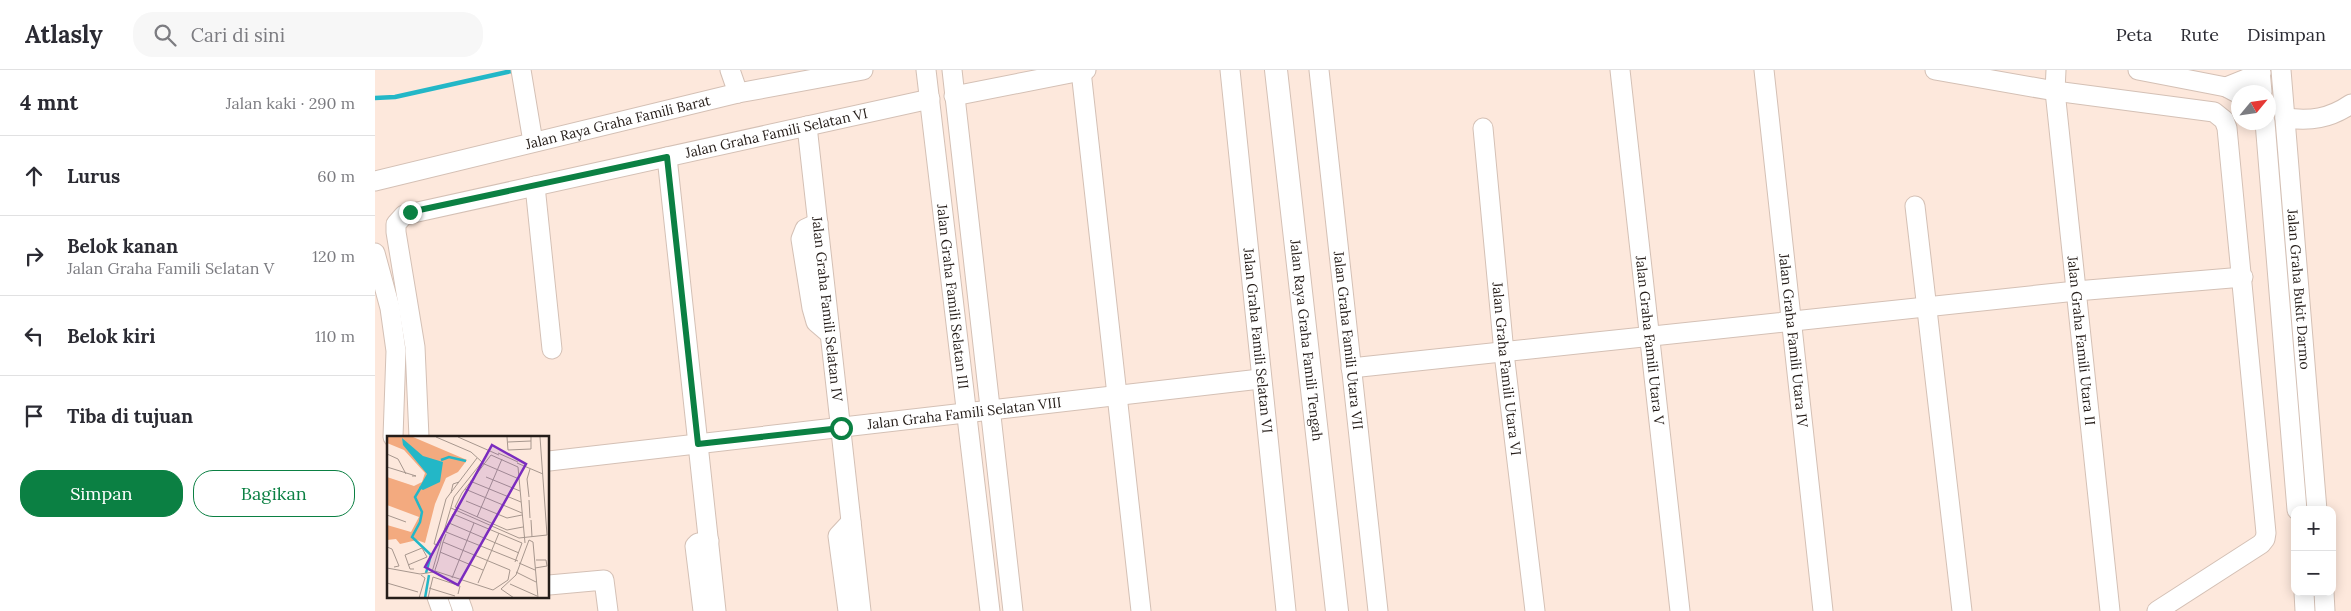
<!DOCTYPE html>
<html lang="id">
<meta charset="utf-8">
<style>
body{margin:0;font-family:Lora,serif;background:#f7f7f7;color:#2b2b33}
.controls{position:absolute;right:15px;bottom:15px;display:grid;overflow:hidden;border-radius:10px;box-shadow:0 2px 12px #0003}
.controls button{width:45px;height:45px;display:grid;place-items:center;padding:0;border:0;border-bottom:1px solid #e1e1e2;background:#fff;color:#2b2b33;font:25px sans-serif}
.compass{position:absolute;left:1856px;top:15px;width:45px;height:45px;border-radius:50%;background:#fff;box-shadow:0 2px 12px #0003;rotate:61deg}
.stop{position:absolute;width:15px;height:15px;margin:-11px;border:4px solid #0b8043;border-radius:50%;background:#fff}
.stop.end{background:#0b8043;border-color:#fff;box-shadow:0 1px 5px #0008}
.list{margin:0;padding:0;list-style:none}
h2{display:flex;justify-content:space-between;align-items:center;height:65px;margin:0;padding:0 20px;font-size:21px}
h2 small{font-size:16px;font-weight:400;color:#7c7c81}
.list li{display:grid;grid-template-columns:32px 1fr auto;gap:15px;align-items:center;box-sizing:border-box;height:80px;padding:0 20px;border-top:1px solid #e1e1e2}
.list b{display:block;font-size:19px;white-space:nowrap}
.list p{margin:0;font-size:16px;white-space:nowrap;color:#7c7c81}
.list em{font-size:16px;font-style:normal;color:#7c7c81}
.actions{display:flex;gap:10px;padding:15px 20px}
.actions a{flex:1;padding:11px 0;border:1px solid #0b8043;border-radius:20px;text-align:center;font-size:18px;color:#0b8043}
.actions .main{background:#0b8043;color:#fff}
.icon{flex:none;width:28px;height:28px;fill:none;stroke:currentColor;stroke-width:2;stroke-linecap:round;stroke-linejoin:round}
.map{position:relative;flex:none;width:1976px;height:541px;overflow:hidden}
header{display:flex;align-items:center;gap:30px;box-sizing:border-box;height:70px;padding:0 25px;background:#fff;border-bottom:1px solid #e1e1e2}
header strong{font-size:24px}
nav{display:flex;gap:28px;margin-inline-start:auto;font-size:18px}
.search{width:350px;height:45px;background:#f7f7f7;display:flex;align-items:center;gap:12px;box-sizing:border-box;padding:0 18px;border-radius:20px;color:#7c7c81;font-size:19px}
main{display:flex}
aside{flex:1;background:#fff}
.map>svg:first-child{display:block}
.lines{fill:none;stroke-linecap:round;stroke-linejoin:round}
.stream{stroke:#23b7c7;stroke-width:4.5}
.minor-casing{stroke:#d4c0b5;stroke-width:21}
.tertiary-casing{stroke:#d4c0b5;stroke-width:24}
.minor{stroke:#fff;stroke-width:19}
.tertiary{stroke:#fff;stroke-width:22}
.route{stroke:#0b8043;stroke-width:6}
.labels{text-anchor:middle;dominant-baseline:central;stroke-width:5;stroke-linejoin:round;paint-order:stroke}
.street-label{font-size:14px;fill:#251d19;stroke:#fdf9f7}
.inset-river{fill:none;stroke:#23b7c7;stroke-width:2.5}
.inset-road{fill:none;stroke:#a7978e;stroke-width:1}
.view{fill:#7b2cbf;fill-opacity:0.15;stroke:#7b2cbf;stroke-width:2.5}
.inset-edge{fill:none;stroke:#251d19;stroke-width:2.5}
</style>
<header>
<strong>Atlasly</strong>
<div class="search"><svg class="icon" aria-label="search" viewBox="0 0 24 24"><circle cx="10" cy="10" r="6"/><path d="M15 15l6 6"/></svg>Cari di sini</div>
<nav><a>Peta</a><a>Rute</a><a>Disimpan</a></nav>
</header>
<main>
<aside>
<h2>4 mnt<small>Jalan kaki · 290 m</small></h2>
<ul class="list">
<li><svg class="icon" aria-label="ahead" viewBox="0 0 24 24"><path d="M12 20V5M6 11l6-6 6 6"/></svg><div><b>Lurus</b></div><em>60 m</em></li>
<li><svg class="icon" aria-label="right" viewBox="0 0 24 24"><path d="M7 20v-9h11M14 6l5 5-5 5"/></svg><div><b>Belok kanan</b><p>Jalan Graha Famili Selatan V</p></div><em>120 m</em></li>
<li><svg class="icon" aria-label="left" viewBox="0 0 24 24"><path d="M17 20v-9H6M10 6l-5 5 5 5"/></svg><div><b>Belok kiri</b></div><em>110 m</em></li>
<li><svg class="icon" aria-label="arrive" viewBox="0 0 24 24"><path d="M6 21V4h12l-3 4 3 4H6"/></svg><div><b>Tiba di tujuan</b></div></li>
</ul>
<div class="actions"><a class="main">Simpan</a><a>Bagikan</a></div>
</aside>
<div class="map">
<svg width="1976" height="541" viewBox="0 0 1976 541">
<rect width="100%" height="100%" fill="#fde8dc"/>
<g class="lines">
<polyline class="stream" points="0,28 20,27 141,0"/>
<g class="minor-casing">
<g id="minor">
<polyline points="146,0 158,72"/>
<polyline points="355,0 363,23"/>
<path id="s1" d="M551,0l64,541"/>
<polyline points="577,0 638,541"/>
<path id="s2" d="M855,0l56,541"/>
<path id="s3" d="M944,0l59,541"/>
<path id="s4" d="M1245,0l60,541"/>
<path id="s5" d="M1389,0l59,541"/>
<polyline points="1560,0 1680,21 1839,42 1849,50 1852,58 1891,463 1890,469 1886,474 1782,541"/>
<path id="s6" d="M1681,0l-1,21 55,520"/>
<polyline points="1763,0 1851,17 1864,24"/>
<polyline points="1885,0 1887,22"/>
<path id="s7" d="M1906,0l36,440"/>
<polyline points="706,1 766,541"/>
<polyline points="1851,17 1886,3"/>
<polyline points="579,26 711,0"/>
<path d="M1910,48c26,3 44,1 66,-14"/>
<polyline points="1890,52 1922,440"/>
<path id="s8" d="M432,56l54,485"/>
<path id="s9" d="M1108,58l21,225 31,258"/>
<polyline points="292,87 341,541"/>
<path id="s10" d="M0,111l363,-88 125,-23"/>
<polyline points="160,116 177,279"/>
<polyline points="1540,136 1587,541"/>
<polyline points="443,153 430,159 426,169 437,238 441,252 455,264"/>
<polyline points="0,183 15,238 21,281 18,367"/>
<polyline points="976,298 1701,221 1868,207"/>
<path id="s11" d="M44,367l-4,-90 -19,-115v-8l8,-9 526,-116"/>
<path id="s12" d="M174,391l711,-82"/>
<polyline points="174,515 229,510 233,541"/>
<polyline points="1929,522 1930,541"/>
<polyline points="1949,522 1950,541"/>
<polyline points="62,527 67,541"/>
<polyline points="83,527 88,541"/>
<polyline points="328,541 320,476 323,473 334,471"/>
<polyline points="473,541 463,466 476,452"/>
</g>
</g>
<g class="tertiary-casing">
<g id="tertiary">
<path id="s13" d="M901,0l61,541"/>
</g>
</g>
<use href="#minor" class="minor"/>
<use href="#tertiary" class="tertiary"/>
</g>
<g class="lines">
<polyline class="route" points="35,142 292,87 323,374 466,358"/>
</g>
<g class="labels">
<g class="street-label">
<text stroke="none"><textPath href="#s10" startOffset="250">Jalan Raya Graha Famili Barat</textPath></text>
<text stroke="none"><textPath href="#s11" startOffset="608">Jalan Graha Famili Selatan VI</textPath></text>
<text stroke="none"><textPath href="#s7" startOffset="220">Jalan Graha Bukit Darmo</textPath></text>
<text stroke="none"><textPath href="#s1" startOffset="228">Jalan Graha Famili Selatan III</textPath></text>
<text stroke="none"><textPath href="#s8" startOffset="184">Jalan Graha Famili Selatan IV</textPath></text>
<text stroke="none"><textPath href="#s2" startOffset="272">Jalan Graha Famili Selatan VI</textPath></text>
<text stroke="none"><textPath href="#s13" startOffset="272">Jalan Raya Graha Famili Tengah</textPath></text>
<text stroke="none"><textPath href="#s3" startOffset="272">Jalan Graha Famili Utara VII</textPath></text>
<text stroke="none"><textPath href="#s4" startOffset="272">Jalan Graha Famili Utara V</textPath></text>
<text stroke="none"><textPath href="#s5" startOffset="272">Jalan Graha Famili Utara IV</textPath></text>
<text stroke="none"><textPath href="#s6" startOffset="272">Jalan Graha Famili Utara II</textPath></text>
<text stroke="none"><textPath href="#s9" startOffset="242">Jalan Graha Famili Utara VI</textPath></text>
<text stroke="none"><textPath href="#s12" startOffset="418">Jalan Graha Famili Selatan VIII</textPath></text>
</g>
</g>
<g transform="translate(12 366)">
<rect width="162" height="162" fill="#fde8dc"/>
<path d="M0,1h26l54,23 -9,12 -12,6 -11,26 -10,39 -8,-3 -17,4 -4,-5 -9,1v-15l24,7 8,-15 -32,-12v-28l27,9 8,-4 3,-9 -21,-23 -17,-7z" fill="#f3aa7f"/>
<path d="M15,2l21,18 20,6 -3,20 -17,8 -4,-2 8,-14 -24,-29z" fill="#23b7c7"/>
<path class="inset-river" d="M54,24l8,-3 17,4M34,51l-6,10 7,15 -2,10 -8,15 19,18 -5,18M38,162l4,-23"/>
<path class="inset-road" d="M49,1l35,15 11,10M71,1l41,18M120,1l1,13 23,-1v-12M153,1l7,98M121,6l23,-1M111,17l20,9M0,18l11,5 8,15M95,27l37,16M130,27l26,11M0,31l29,9h-4M99,41l34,14M83,45l51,21M78,53l57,24M64,57l2,-9 6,-2M142,61l-2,-18 3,-10M142,64l1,18M79,65l41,17 15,-3M64,72l68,30 28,-3M0,79l19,7M90,81l25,-58M144,84l1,17M62,87l70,30M136,91l-16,3 -52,-23 7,-14 29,-38 27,12 7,76M59,96l7,-18 69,29 -7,19M59,96l72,29M56,106l67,28 -2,10 -15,10 -58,-19v-1l3,-9 5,-19 3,-8M52,109l-5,-1 12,-45 31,-41M0,111l5,2 7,17 -5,1M53,116l43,18M132,127l16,7M21,129l19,-8M0,132l33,6 14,-2M148,132l12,-2 -1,-6h-10M27,133h-4l-5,-14 17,-7 5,9M45,136l22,-75 28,-35M129,136l20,10M65,142l22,-55M0,147l31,9M91,147l21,-50M123,148l27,12M42,152l26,8M32,162l6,-20 -4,-3M41,162l5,-21 27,9 -2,8M127,162l-13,-9 15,-14 13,-35 4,2 5,56"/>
<path class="view" d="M105,9l34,19 -68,121 -33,-18z"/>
<rect width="162" height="162" class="inset-edge"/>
</g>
</svg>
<div class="controls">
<button>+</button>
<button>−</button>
</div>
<svg class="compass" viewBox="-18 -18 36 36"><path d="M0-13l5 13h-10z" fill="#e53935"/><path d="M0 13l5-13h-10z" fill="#7c7c81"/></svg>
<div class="stop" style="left:466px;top:358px"></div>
<div class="stop end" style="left:35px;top:142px"></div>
</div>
</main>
